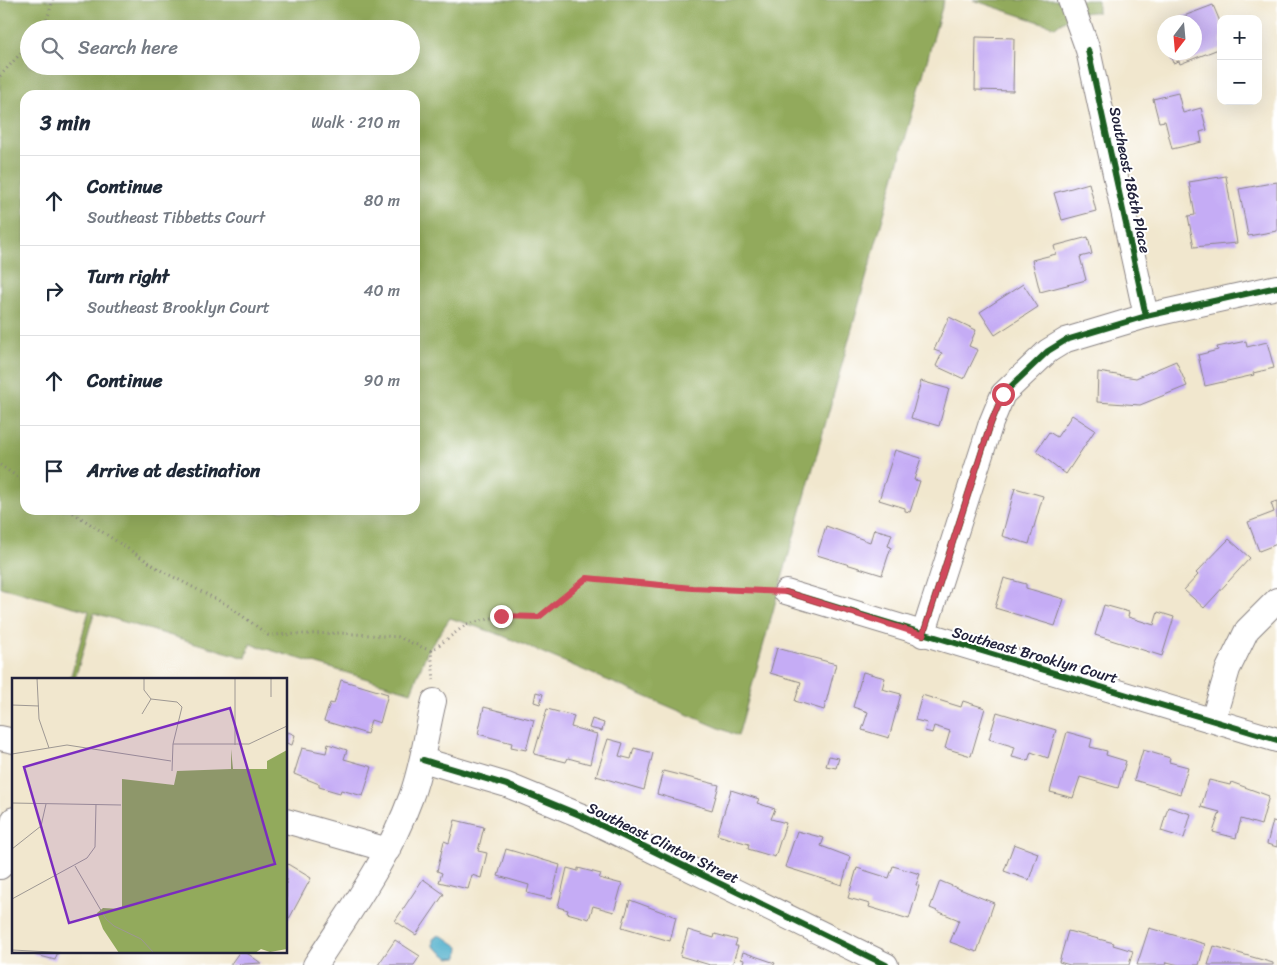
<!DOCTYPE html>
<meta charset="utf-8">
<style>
body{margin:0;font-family:Sriracha,sans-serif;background:#f6f6f7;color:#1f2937}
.controls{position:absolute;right:15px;top:15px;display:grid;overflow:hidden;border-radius:10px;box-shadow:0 5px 20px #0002}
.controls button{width:45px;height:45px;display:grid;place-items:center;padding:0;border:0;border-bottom:1px solid #e0e1e3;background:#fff;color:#1f2937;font:25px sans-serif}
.compass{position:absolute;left:1157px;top:15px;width:45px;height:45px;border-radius:50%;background:#fff;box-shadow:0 5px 20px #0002;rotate:196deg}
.stop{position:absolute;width:15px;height:15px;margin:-11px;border:4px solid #d1495b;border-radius:50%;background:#fff}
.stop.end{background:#d1495b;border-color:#fff;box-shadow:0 1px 5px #0008}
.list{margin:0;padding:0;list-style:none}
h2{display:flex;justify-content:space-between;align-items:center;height:65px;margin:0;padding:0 20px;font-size:21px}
h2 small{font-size:16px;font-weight:400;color:#747a83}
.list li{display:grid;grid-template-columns:32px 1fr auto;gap:15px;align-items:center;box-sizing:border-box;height:90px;padding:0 20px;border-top:1px solid #e0e1e3}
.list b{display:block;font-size:19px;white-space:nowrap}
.list p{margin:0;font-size:16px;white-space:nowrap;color:#747a83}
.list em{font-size:16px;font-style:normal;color:#747a83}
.icon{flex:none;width:28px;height:28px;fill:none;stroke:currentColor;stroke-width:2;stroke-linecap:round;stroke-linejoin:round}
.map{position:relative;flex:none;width:1277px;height:965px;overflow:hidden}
.search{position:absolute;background:#fff;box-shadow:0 5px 20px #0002;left:20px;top:20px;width:400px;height:55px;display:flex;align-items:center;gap:12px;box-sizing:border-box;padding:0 18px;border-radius:28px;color:#747a83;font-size:19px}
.panel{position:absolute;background:#fff;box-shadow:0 5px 20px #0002;left:20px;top:90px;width:400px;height:425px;border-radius:15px}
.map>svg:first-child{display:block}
.forest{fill:#92aa5c;stroke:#5a664c;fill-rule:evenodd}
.water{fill:#4badca;stroke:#366882}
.building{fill:#c5acf5}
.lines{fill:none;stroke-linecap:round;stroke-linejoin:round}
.minor-casing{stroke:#8a8484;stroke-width:26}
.path{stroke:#8a8484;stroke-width:3;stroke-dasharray:1 4;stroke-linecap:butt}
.minor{stroke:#fff;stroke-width:24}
.cycleway-casing{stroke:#fff;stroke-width:9}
.cycleway{stroke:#1b5e20;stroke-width:6}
.route{stroke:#d1495b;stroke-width:6}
.labels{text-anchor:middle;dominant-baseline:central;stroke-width:4;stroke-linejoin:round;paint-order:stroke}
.street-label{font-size:15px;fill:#22223b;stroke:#fff}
.inset-road{fill:none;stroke:#9e9893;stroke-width:1}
.view{fill:#7b2cbf;fill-opacity:0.15;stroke:#7b2cbf;stroke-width:2.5}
.inset-edge{fill:none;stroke:#22223b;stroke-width:2.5}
</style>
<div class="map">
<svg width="1277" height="965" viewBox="0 0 1277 965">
<rect width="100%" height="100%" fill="#fff"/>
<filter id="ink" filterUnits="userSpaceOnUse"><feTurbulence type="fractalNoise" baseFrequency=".02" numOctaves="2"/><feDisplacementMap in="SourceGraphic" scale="10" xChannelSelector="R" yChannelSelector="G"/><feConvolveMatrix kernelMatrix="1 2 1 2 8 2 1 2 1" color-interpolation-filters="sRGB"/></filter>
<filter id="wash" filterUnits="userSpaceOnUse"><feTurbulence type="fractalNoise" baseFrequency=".0096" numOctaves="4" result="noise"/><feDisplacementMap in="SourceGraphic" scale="20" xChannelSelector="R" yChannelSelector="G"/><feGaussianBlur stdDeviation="1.12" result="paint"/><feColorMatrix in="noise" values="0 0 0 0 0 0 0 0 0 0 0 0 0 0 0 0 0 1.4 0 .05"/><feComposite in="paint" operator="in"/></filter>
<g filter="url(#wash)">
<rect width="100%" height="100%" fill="#f1e7ce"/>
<g class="forest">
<path d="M0,0h944l-206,736 -237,-101 -51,-17 -23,34 -16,40 -161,-48 -4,14 -152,-45 -19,66h-5l19,-68 -89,-24zM29,29h382v37h-382zM25,95h390v415h-390z"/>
<path d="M973,0h125v12c-16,-1 -31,5 -43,15z"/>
</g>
<polygon class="water" points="438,935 446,938 459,947 458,957 449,958 433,946 433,939"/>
<g id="blocks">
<g class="building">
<polygon points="1213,5 1221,24 1221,48 1180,64 1179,61 1173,63 1169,53 1194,52 1194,22 1168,22"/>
<polygon points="976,37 1014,38 1013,91 975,90"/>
<polygon points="1178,93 1183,113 1201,108 1207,130 1200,132 1202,142 1172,149 1165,121 1159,122 1153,99"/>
<polygon points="1226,176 1237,243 1194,247 1188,216 1195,215 1189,182"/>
<polygon points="1277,182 1277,231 1248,236 1239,189"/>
<polygon points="1089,183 1096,211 1062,220 1054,193"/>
<polygon points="1088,237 1092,254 1080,257 1086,280 1040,292 1032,260 1056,254 1054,246"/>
<polygon points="1023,284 1038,307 995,335 980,312"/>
<polygon points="949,317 976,330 969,346 978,350 964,379 936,366 942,353 934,350"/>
<polygon points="1246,341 1247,347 1267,342 1274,368 1253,373 1254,375 1205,386 1198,355 1218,350 1217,347"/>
<polygon points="1176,361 1187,386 1140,405 1097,402 1098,372 1136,378"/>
<polygon points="921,381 949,389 939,426 911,418"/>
<polygon points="1072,415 1095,430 1066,474 1036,451 1049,432 1057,437"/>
<polygon points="895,450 921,458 914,480 920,481 910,512 905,511 905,508 879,500"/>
<polygon points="1015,488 1043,496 1029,544 1002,536"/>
<polygon points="1277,501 1277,544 1259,551 1248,522 1274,512 1271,503"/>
<polygon points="826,526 870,542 874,529 892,534 888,546 891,547 882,575 817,555"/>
<polygon points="1229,539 1250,558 1204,608 1184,590 1198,575 1196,573"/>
<polygon points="1004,578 1026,584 1026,588 1064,599 1055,626 995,608"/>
<polygon points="1104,605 1129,612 1128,617 1154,625 1158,612 1174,617 1162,656 1095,635"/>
<polygon points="777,648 836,664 824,710 795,701 801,682 770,673"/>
<polygon points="863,672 885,678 882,689 901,694 889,738 862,730 868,712 853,707"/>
<polygon points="341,680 388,694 380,723 371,720 367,734 324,721 330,703 334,704"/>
<polygon points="536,692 543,694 540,704 534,702"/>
<polygon points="922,695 961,707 963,701 985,708 971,756 945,748 950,731 934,726 932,733 925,731 927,723 915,720"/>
<polygon points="484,707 534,720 526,750 511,747 512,743 478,734"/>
<polygon points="547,709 574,716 571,727 597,734 590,764 568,758 566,762 534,754"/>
<polygon points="997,712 1056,730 1048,758 1031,752 1028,761 1012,757 1015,747 989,739"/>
<polygon points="592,719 604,723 602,731 589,728"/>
<polygon points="288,732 295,735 292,745 286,743"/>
<polygon points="1067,732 1092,739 1090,747 1107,751 1106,755 1126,761 1118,788 1080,777 1073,798 1050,792"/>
<polygon points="608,739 623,743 619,756 631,759 634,748 653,753 644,790 596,776"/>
<polygon points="328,744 347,750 344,759 372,767 363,796 341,790 340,793 319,787 319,784 294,774 302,748 326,753"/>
<polygon points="1143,750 1170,758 1169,762 1188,767 1180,794 1134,780"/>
<polygon points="829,756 839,758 836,768 826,766"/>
<polygon points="663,771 719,785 712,810 657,794"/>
<polygon points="1209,780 1230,785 1231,782 1269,796 1261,825 1241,819 1236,838 1213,832 1220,812 1201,807"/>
<polygon points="731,790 759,799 757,803 775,809 771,819 786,823 775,857 748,849 749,844 717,835"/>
<polygon points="1168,807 1191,814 1184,838 1161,831"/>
<polygon points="455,820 484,827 478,851 487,853 481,878 472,875 468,889 439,882 442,873 437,871 444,841 449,843"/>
<polygon points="1273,821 1277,822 1277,847 1267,844"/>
<polygon points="797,831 824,838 821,846 850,857 842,885 785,867"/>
<polygon points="1014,844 1038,853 1029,880 1004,871"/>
<polygon points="506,849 560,865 551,899 527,893 529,885 498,876"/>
<polygon points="286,863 311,878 289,919 286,917"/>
<polygon points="893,866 920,874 916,885 919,886 909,919 869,907 870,904 848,898 857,868 889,878"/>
<polygon points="567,868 578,871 578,868 601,874 599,878 622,884 614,912 593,906 589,919 567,913 568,910 558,907"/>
<polygon points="423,879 444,894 416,935 395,921"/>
<polygon points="940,881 994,903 977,952 950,942 959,920 930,908"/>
<polygon points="630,900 676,917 670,941 622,927"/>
<polygon points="1149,928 1205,944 1199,965 1179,965 1167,962 1166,965 1137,965"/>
<polygon points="688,930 714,938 715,934 737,940 735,946 738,946 732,965 710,965 680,956"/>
<polygon points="1068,931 1114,943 1113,945 1133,951 1129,965 1070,965 1059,962"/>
<polygon points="395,940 420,956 414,965 378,965"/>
<polygon points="1214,946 1273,963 1273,965 1208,965"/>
<polygon points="34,951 58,951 55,960 33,954"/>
<polygon points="240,951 244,951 261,963 230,965"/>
<polygon points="743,952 775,963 774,965 742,965 744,960 741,959"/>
</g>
</g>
</g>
<g filter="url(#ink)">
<use href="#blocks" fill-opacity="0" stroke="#8a8484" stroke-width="1"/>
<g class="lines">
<g class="minor-casing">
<g id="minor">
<polyline points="1070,0 1088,50 1146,316"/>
<polyline points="786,592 1277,740"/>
<polyline points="923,635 991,423 1003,394 1048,351 1066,340 1146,316 1277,287"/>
<polyline points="1213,720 1228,669 1247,630 1277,600"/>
<polyline points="0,738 14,741"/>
<polyline points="423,760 507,785 582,816 886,965"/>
<polyline points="286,821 388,850"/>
<polyline points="0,867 14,819"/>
<path d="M315,965c35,-54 74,-107 96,-168 12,-32 15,-64 23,-96"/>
</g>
</g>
<g class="path">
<polyline points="44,29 53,0"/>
<polyline points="0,76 29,44"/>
<polyline points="0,465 25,482"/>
<polyline points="69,510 162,571 229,606 268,635 341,633 398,637 431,651 434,680"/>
<polyline points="431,651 467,624 501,616 539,617 587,578 693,588 764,591"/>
</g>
<use href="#minor" class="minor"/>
<g class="cycleway-casing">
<g id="cycleway">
<polyline points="1088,50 1146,316"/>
<polyline points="786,592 1277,740"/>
<polyline points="923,635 991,423 1003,394 1048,351 1066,340 1146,316 1277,287"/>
<polyline points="423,760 507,785 582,816 886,965"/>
</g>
</g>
<use href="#cycleway" class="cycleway"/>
</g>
</g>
<g class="lines" filter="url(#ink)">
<polyline class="route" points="501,616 539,617 587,578 692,588 786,592 923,635 991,423 1003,394"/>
</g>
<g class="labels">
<g class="street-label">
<text transform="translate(1130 180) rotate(78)">Southeast 186th Place</text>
<text transform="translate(1035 655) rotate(16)">Southeast Brooklyn Court</text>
<text transform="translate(663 843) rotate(26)">Southeast Clinton Street</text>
</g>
</g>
<g transform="translate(12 678)">
<rect width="275" height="275" fill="#f1e7ce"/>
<path d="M219,71l2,20h34v-8l20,-11v199l-17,3 -9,-3 -6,4h-136l-16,-24 -6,-16 6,-5 19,1v-130l52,6 3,-14 54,-2z" fill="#92aa5c"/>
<path class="inset-road" d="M25,0l2,41 10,29M132,0v12l7,9 26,3 5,5 -9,37 -1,27M223,0v67M259,0v19M0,27l27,1M130,36l9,-15M161,66h76l38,-18M0,76l55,-9 104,16M0,125l109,2M0,171l29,-23 5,-22M63,188l31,53 8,7 27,13 13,14M0,221l75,-41 8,-11 1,-43M0,272l60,3"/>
<path class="view" d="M218,30l45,156 -206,59 -45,-156z"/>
<rect width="275" height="275" class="inset-edge"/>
</g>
</svg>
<div class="controls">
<button>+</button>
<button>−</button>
</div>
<svg class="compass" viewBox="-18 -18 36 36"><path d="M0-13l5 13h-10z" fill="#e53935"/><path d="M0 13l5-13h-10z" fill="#747a83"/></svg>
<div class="stop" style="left:1003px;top:394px"></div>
<div class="stop end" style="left:501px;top:616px"></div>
<div class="search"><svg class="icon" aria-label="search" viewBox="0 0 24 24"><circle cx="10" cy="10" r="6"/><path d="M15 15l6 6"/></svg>Search here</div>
<section class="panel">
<h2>3 min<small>Walk · 210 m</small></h2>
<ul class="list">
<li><svg class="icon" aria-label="ahead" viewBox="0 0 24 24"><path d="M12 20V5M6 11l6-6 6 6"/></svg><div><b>Continue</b><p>Southeast Tibbetts Court</p></div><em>80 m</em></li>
<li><svg class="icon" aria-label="right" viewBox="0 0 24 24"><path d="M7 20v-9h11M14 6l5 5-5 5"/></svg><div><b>Turn right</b><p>Southeast Brooklyn Court</p></div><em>40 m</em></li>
<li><svg class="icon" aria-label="ahead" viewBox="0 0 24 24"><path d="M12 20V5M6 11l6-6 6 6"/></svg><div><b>Continue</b></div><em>90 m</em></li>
<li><svg class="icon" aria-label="arrive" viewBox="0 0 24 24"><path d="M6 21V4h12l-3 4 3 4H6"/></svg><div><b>Arrive at destination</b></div></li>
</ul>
</section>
</div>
